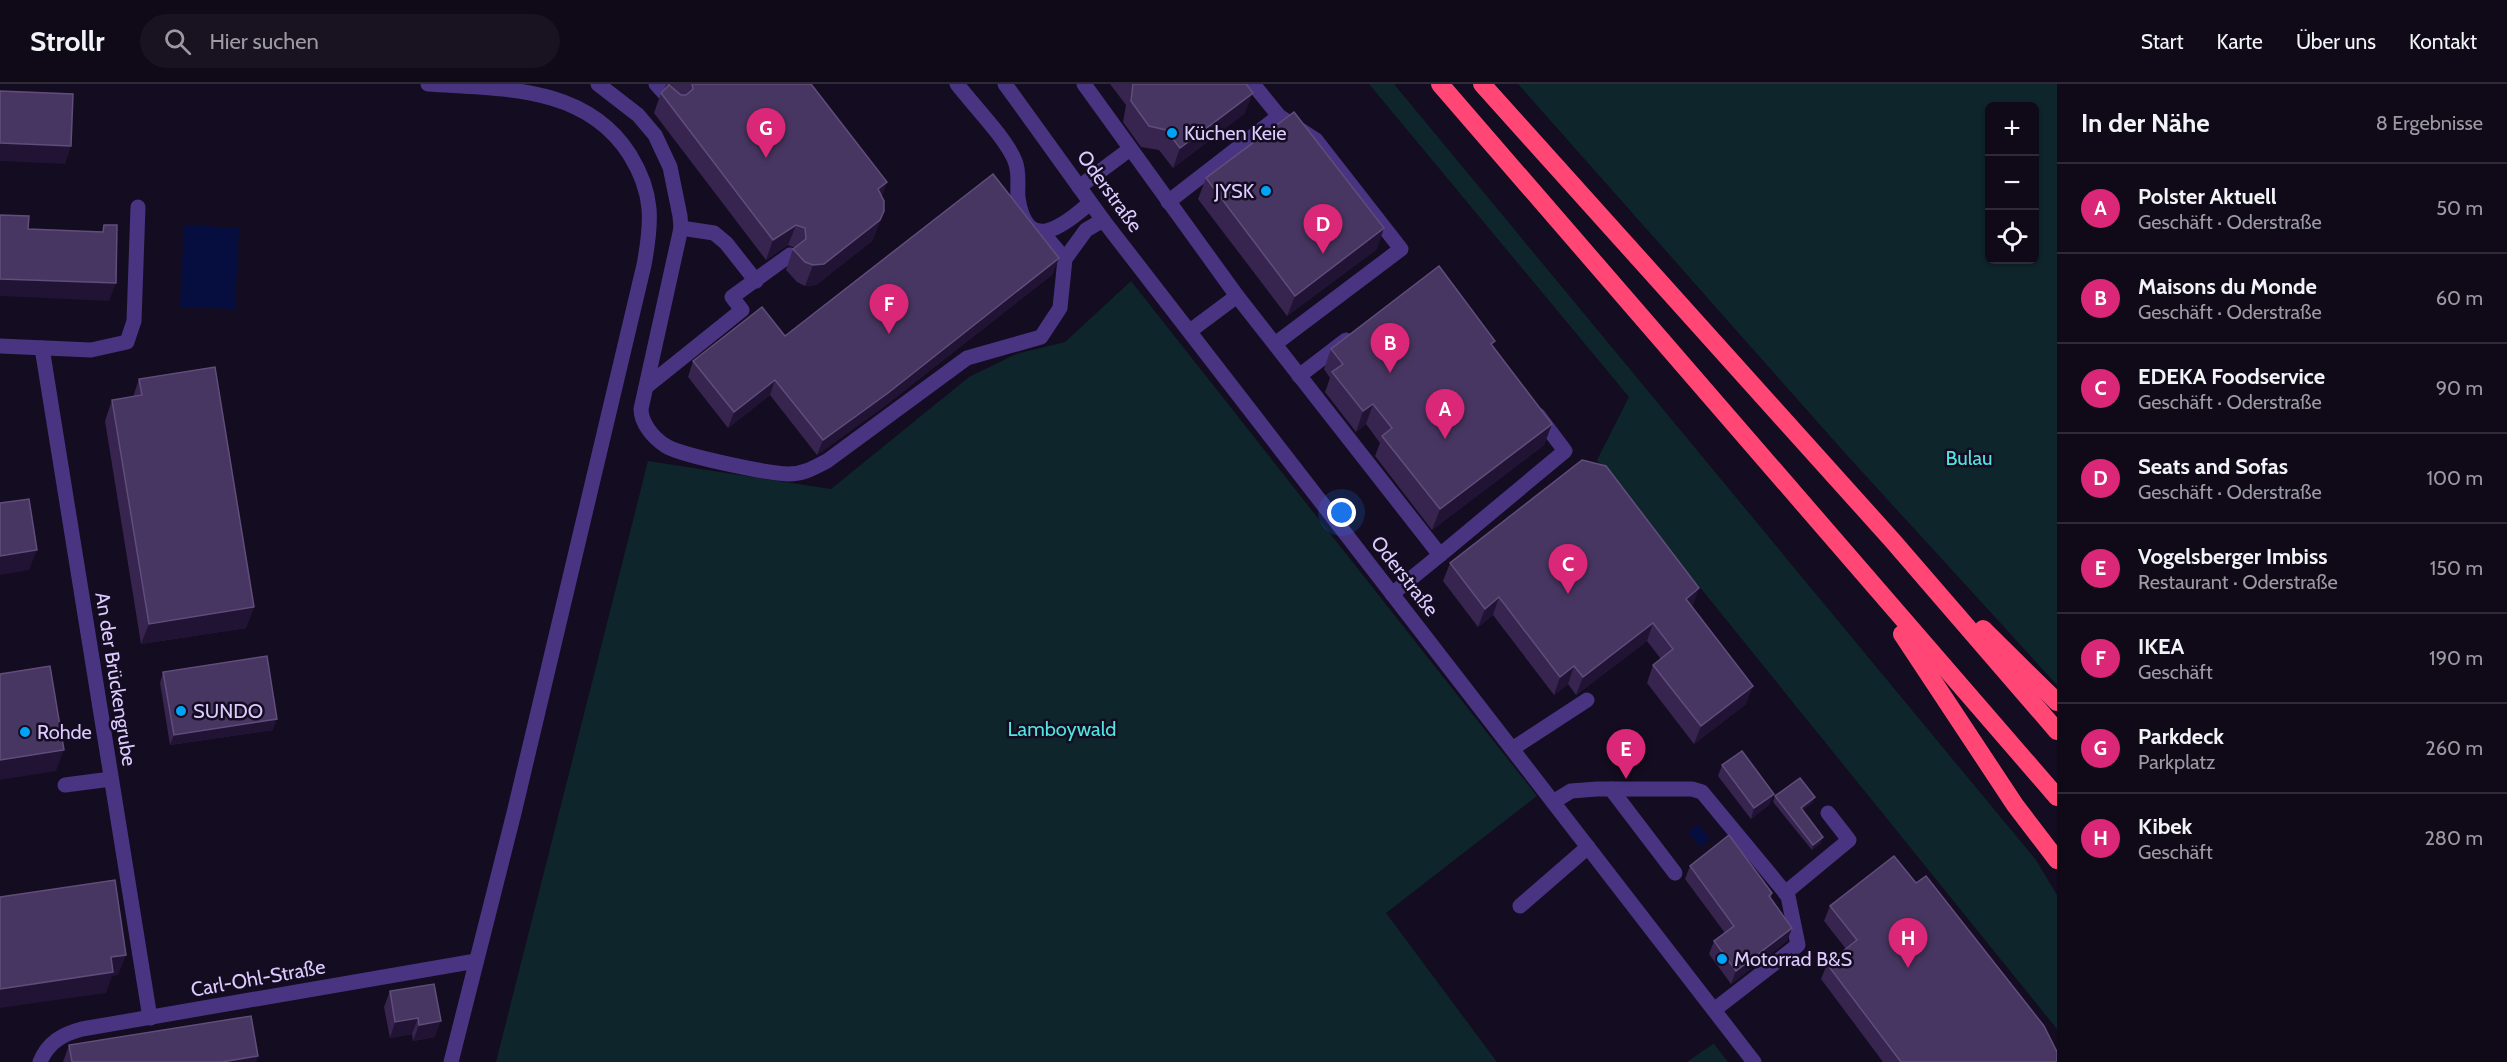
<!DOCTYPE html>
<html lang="de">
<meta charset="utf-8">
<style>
body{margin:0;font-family:Cabin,sans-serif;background:#181221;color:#f1f3f6}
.controls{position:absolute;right:18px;top:18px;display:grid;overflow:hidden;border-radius:9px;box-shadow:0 2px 4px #0004}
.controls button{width:54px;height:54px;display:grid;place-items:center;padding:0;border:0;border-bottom:2px solid #2f2a37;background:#0f0918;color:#f1f3f6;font:30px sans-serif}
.you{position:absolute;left:1342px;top:429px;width:21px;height:21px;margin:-15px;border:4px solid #fff;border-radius:50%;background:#1a73e8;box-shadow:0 0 0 9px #1a73e833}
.badge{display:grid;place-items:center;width:39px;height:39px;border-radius:50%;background:#db2777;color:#fff;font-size:20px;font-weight:700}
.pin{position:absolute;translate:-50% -50px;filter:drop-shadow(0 2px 3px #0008)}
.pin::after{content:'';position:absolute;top:32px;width:21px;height:18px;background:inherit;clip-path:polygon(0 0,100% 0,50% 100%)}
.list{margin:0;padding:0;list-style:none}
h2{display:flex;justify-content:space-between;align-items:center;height:78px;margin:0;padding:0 24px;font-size:26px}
h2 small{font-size:20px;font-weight:400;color:#9b9aa2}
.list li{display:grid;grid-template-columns:39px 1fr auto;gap:18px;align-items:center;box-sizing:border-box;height:90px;padding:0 24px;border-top:2px solid #2f2a37}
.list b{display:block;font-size:22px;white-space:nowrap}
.list p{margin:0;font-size:20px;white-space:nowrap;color:#9b9aa2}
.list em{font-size:20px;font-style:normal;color:#9b9aa2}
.icon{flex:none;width:33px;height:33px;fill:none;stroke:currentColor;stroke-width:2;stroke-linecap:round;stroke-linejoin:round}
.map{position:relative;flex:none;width:2057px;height:978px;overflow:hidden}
header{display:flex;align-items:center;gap:36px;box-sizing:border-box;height:84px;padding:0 30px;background:#0f0918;border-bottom:2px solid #2f2a37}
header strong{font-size:28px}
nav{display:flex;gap:33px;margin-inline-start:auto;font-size:21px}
.search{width:420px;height:54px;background:#181221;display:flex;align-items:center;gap:15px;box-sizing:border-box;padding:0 21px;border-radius:33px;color:#9b9aa2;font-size:22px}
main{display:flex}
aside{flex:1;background:#0f0918}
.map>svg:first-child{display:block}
.green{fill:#0e252b;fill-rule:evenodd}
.water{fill:#060e3f}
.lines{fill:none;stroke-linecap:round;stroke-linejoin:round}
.minor{stroke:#493482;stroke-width:15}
.highway{stroke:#ff4674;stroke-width:18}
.wall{fill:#37244f}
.shaded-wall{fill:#211334}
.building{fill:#483662;stroke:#604d7b;stroke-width:1.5}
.poi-dot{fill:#00a4f6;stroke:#140c20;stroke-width:2}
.labels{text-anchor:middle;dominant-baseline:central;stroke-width:5;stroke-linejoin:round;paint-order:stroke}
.poi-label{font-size:20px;fill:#ddcbff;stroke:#140c20;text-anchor:start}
.street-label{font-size:20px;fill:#ddcbff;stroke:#140c20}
.park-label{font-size:20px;fill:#51e5e2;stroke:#140c20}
</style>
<header>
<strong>Strollr</strong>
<div class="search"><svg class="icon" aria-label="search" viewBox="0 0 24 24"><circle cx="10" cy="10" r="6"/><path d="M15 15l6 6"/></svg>Hier suchen</div>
<nav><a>Start</a><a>Karte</a><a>Über uns</a><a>Kontakt</a></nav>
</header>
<main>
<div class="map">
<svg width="2057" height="978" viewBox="0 0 2057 978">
<rect width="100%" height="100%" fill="#140c20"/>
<g class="green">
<polygon points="1369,0 1394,0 2036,776 2057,811 2057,945 1597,376 1629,313"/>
<path d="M1518,0h539v601l-212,-232zM1990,22h44v154h-44z"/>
<polygon points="1131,197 1537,712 1386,829 1497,978 496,978 648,377 831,405 969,293 1016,270 1065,258"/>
<polygon points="1714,960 1728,978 1687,978 1713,960"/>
</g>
<g class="water">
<polygon points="184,141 239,144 235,225 180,223"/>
<polygon points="1698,740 1710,755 1700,763 1688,748"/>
</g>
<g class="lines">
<g class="minor">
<path d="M428,0c74,5 158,1 202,71 24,39 22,67 14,110l-130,548 -63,249"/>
<path d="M598,0l40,31 17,20 15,32 10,49 1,12 -40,181c0,14 12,29 25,37 17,10 100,27 122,28 15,0 26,-6 39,-13l140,-103 74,-21 19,-29 5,-49 21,-29 17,-10"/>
<polyline points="656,0 676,22"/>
<path d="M957,0c16,21 49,54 58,77 5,12 2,25 3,37 9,58 46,27 72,5"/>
<polyline points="1005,0 1103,136 1754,978"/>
<polyline points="1084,0 1237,212 1440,471 1392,510"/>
<polyline points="1253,0 1279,32 1316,56 1401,165 1275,260"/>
<polyline points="1079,103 1130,65"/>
<polyline points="1168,118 1279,32"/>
<polyline points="681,144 714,149 726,159 756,197"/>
<polyline points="1042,148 1065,175"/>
<polyline points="1190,247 1237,212"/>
<polyline points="0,262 91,266 127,258 134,237 138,123"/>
<polyline points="42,264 150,934"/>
<polyline points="1299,292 1346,256"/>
<polyline points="646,303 742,226 732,213 790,171"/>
<polyline points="1440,471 1565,367 1538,331"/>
<polyline points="1512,665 1587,616"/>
<polyline points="65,701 111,695"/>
<polyline points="1611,705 1675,789"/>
<polyline points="1553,718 1571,707 1597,705 1692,705 1702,708 1788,812 1798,861 1714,926"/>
<polyline points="1785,809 1849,756 1828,729"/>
<polyline points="1520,822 1588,763"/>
<path d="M40,978c8,-20 23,-28 42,-33l394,-68"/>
</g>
<g class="highway">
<polyline points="1440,0 2057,713"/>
<polyline points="1482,0 1892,456 2057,647"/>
<polyline points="1983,545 2057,618"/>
<polyline points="1902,550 2015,721 2057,776"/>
</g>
</g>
<g class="wall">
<polygon points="666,0 811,0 882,113 884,127 872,157 816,201 805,202 797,198 786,186 793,165 795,164 788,161 766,176 654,29 661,9 664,5"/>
<polygon points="1110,0 1246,0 1245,29 1173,84 1159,66 1141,63 1123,38 1126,21"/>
<polygon points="1206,94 1377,165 1287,232 1198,115"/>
<polygon points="1053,190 882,324 817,371 770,311 728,344 688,293 693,277 785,252"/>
<polygon points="1493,263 1552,340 1544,361 1432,446 1375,372 1380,359 1366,340 1356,348 1325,308 1330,294 1324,285 1331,265"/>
<polygon points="139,295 254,523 246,544 141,560 105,337 112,316 133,313"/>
<polygon points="1450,479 1693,522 1692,523 1746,620 1694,660 1647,599 1653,581 1661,575 1647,557 1576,611 1568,600 1554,611 1493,531 1478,543 1443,497"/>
<polygon points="163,588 273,646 170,661 160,599"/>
<polygon points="1722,681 1770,720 1751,735 1718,692"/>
<polygon points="1775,712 1813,718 1803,726 1821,759 1812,766 1773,718"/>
<polygon points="1690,782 1772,809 1771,814 1792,844 1787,857 1731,900 1709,870 1714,857 1725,849 1685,795"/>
<polygon points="1916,799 2057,978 1883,978 1821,895 1827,880 1846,865 1824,837 1830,822"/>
<polygon points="390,907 435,953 413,957 412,950 390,954 384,923"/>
<polygon points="69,961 72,978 63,978"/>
</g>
<g class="shaded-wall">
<polygon points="1253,9 1245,29 1173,84 1180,64"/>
<polygon points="0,59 71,62 65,80 0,77"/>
<polygon points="887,98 880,119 878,105"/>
<polygon points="884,127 872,157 816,201 805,202 813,181"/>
<polygon points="796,141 788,161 766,176 773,156"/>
<polygon points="1384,144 1377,165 1287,232 1295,212"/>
<polygon points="1059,174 1053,190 882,324 817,371 823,356"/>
<polygon points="0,195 116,199 109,217 0,212"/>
<polygon points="775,296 770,311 728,344 734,328"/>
<polygon points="1373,320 1366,340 1356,348 1363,327"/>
<polygon points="1552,340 1544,361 1432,446 1440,425"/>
<polygon points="37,466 29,486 0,491 0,472"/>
<polygon points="1699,504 1693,522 1679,533 1686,515"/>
<polygon points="1499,513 1493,531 1478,543 1485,525"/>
<polygon points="254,523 246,544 141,560 149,540"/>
<polygon points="1653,539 1647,557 1576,611 1583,593"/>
<polygon points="1574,582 1568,600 1554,611 1560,593"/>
<polygon points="1753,602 1746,620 1694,660 1701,642"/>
<polygon points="277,635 273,646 170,661 174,651"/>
<polygon points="64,666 56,687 0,696 0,676"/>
<polygon points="1774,710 1770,720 1751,735 1754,724"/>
<polygon points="1815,713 1813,718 1799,729 1801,724"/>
<polygon points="1823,753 1821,759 1812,766 1813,761"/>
<polygon points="1792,844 1787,857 1731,900 1736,887"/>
<polygon points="126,871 118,891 112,892 106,909 0,924 0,905 111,873"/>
<polygon points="418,934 412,950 390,954 395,938"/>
<polygon points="441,937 435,953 413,957 419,941"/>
<polygon points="258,972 256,978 222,978"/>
</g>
<g class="building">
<polygon points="668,0 681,11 686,11 693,5 692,0 811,0 887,98 878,105 884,117 884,127 880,136 824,180 813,181 805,178 793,165 806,155 805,144 796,141 773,156 661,9 669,1"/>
<polygon points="1133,0 1246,0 1253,9 1180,64 1166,46 1149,42 1131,17"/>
<polygon points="0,7 73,10 71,62 0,59"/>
<polygon points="1294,28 1384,144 1295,212 1206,94"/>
<polygon points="993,90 1059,174 888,309 823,356 775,296 734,328 693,277 762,223 785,252"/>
<polygon points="0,131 29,132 28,145 103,148 104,141 117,141 116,199 0,195"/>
<polygon points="1439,182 1495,257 1491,260 1552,340 1440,425 1382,352 1392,344 1373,320 1363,327 1332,288 1343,280 1331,265"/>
<polygon points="215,283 254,523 149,540 112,316 142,311 139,295"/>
<polygon points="1582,376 1606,382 1699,504 1686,515 1753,602 1701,642 1653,581 1673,565 1653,539 1583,593 1574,582 1560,593 1499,513 1485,525 1450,479"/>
<polygon points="29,415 37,466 0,472 0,419"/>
<polygon points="267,572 277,635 174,651 163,588"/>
<polygon points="50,582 64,666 0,676 0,590"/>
<polygon points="1742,667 1774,710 1754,724 1722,681"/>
<polygon points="1800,694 1815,713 1801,724 1823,753 1813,761 1775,712"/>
<polygon points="1729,751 1772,809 1769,812 1792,844 1736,887 1714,857 1734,842 1690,782"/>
<polygon points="1894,772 1916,799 1926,792 2044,942 2057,968 2057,978 1901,978 1827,880 1857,856 1830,822"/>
<polygon points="115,796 126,871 111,873 113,888 0,905 0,813"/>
<polygon points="434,900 441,937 419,941 418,934 395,938 390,907"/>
<polygon points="251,932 258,972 222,978 72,978 69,961"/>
</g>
<g class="poi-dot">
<circle cx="1172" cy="49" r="6"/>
<circle cx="1266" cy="107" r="6"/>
<circle cx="181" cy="627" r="6"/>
<circle cx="25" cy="648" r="6"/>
<circle cx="1722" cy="875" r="6"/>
</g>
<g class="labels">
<g class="poi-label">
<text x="1184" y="49">Küchen Keie</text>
<text x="1254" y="107" text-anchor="end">JYSK</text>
<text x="193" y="627">SUNDO</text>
<text x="37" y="648">Rohde</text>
<text x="1734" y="875">Motorrad B&amp;S</text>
</g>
<g class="street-label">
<text transform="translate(1110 107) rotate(54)">Oderstraße</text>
<text transform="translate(1405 492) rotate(52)">Oderstraße</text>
<text transform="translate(116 595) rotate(81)">An der Brückengrube</text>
<text transform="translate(258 894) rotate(-10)">Carl-Ohl-Straße</text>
</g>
<g class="park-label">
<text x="1969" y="374">Bulau</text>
<text x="1062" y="645">Lamboywald</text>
</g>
</g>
</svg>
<div class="controls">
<button>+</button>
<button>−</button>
<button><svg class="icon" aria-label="locate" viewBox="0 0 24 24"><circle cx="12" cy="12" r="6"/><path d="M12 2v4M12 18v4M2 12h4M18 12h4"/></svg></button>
</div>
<div class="you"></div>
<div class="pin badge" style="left:1445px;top:355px">A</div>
<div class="pin badge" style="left:1390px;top:289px">B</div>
<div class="pin badge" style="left:1568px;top:510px">C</div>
<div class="pin badge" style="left:1323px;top:170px">D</div>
<div class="pin badge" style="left:1626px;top:695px">E</div>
<div class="pin badge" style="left:889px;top:250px">F</div>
<div class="pin badge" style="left:766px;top:74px">G</div>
<div class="pin badge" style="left:1908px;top:884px">H</div>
</div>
<aside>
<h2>In der Nähe<small>8 Ergebnisse</small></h2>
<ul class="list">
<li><span class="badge">A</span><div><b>Polster Aktuell</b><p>Geschäft · Oderstraße</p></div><em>50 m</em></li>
<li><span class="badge">B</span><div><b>Maisons du Monde</b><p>Geschäft · Oderstraße</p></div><em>60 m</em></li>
<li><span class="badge">C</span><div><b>EDEKA Foodservice</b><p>Geschäft · Oderstraße</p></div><em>90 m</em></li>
<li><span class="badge">D</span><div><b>Seats and Sofas</b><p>Geschäft · Oderstraße</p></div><em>100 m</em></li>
<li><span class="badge">E</span><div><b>Vogelsberger Imbiss</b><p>Restaurant · Oderstraße</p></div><em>150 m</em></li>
<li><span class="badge">F</span><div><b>IKEA</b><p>Geschäft</p></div><em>190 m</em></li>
<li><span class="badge">G</span><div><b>Parkdeck</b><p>Parkplatz</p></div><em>260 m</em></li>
<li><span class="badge">H</span><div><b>Kibek</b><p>Geschäft</p></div><em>280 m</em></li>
</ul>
</aside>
</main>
